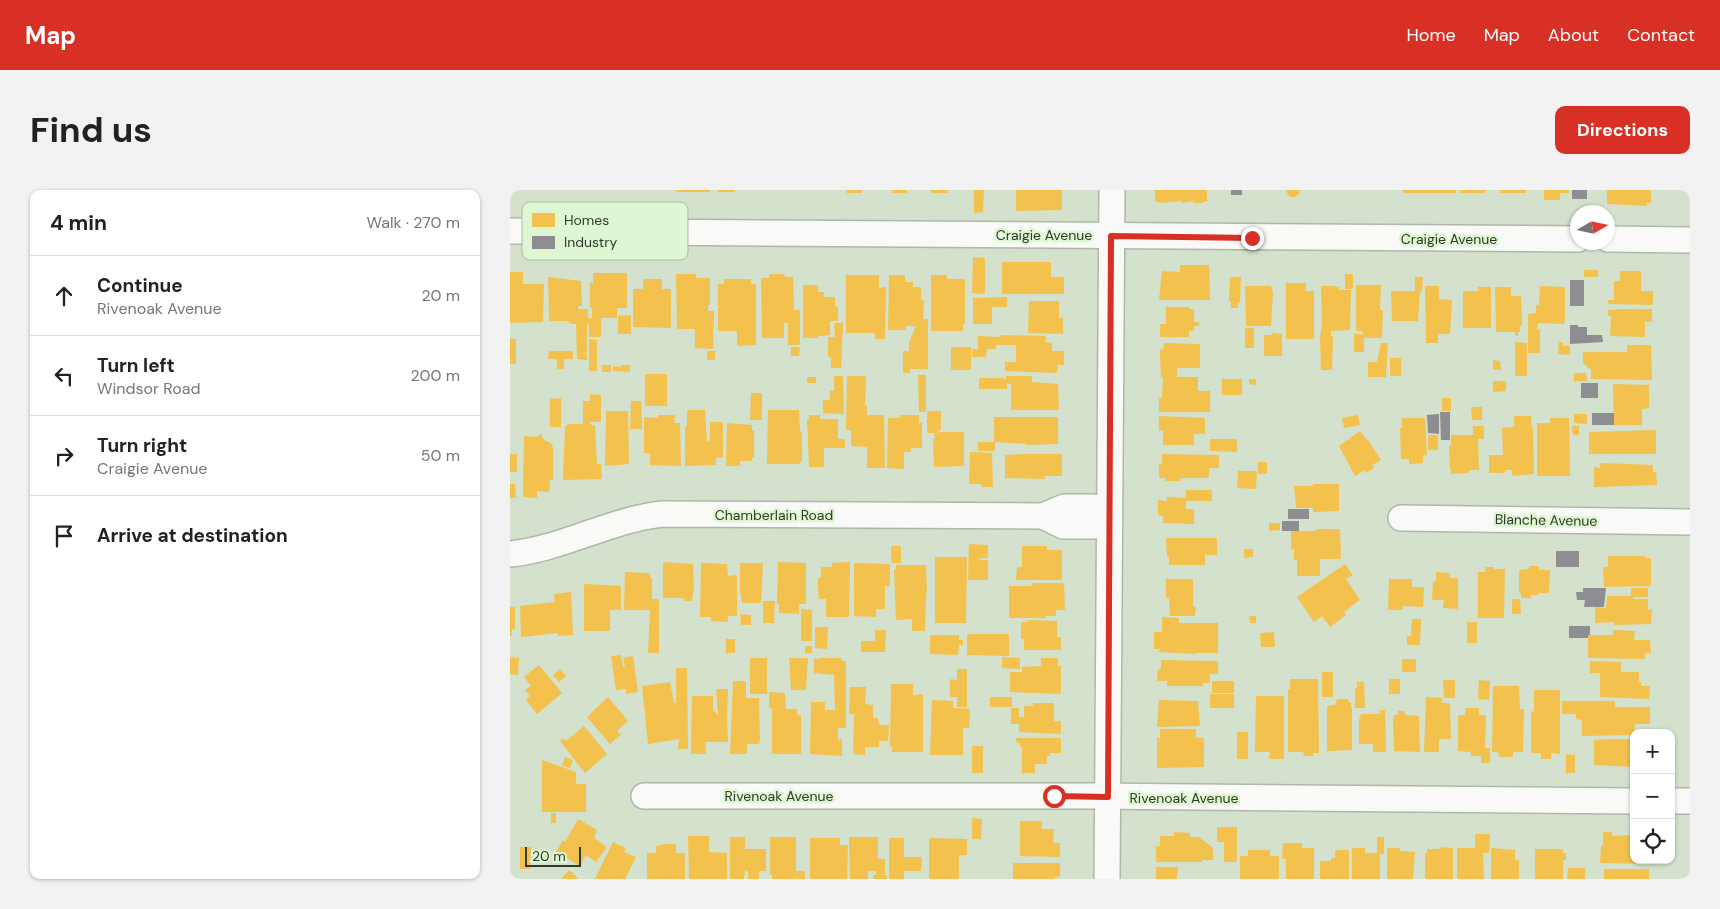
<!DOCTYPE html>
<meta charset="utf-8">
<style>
body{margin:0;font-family:"DM Sans",sans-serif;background:#f2f2f2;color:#222}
.controls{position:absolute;right:15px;bottom:15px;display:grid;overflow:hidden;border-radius:10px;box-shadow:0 1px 4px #0004}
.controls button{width:45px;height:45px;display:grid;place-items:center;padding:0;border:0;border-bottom:1px solid #e0e0e0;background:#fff;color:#222;font:25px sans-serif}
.compass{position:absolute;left:1060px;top:15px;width:45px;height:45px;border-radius:50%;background:#fff;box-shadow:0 1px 4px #0004;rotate:81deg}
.scale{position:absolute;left:15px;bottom:12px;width:56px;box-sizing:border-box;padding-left:5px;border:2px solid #30392b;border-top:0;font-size:14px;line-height:18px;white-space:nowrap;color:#30392b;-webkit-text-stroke:4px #def6d1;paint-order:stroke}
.stop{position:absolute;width:15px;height:15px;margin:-11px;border:4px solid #d93025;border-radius:50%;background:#fff}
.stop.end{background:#d93025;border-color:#fff;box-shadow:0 1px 5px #0008}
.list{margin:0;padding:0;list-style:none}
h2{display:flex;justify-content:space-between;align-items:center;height:65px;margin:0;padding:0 20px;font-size:21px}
h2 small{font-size:16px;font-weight:400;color:#767676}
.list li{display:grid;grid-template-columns:32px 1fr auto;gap:15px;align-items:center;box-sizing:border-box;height:80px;padding:0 20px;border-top:1px solid #e0e0e0}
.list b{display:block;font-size:19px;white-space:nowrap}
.list p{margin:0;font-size:16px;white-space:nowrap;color:#767676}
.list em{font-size:16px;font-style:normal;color:#767676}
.icon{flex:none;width:28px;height:28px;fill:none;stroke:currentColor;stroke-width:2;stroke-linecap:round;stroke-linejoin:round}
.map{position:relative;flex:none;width:1180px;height:689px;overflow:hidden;border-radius:10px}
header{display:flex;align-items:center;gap:30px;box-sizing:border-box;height:70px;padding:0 25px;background:#d93025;color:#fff}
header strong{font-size:24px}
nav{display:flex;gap:28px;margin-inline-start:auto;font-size:18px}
.intro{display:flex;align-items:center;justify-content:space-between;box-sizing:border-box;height:120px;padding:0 30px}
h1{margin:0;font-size:35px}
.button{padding:12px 22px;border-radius:10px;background:#d93025;color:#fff;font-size:18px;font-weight:700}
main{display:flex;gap:30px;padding:0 30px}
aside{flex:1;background:#fff;border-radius:10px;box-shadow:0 1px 4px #0004}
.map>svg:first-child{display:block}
.homes{fill:#f2c14e}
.industry{fill:#8d8d92}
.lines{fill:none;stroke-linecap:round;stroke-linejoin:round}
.minor-casing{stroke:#aeb8a8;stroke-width:28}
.path{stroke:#d8ddd6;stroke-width:3;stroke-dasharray:2.5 2.5;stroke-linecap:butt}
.minor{stroke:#f9faf7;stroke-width:25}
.route{stroke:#d93025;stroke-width:6}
.labels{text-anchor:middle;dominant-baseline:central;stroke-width:5;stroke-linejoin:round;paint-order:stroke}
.street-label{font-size:14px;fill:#30392b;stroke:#def6d1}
.key{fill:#def6d1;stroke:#aabd9f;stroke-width:1}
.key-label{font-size:14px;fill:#30392b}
</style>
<header>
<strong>Map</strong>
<nav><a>Home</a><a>Map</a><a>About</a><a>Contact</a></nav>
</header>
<div class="intro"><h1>Find us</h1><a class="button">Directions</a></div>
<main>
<aside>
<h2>4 min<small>Walk · 270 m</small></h2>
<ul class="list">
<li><svg class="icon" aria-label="ahead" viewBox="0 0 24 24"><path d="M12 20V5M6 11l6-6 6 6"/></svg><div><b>Continue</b><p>Rivenoak Avenue</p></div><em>20 m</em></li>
<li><svg class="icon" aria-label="left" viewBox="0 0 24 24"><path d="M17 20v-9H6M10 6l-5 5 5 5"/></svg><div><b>Turn left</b><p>Windsor Road</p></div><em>200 m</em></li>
<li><svg class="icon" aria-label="right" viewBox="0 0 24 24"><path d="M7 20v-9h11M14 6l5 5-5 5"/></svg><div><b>Turn right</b><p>Craigie Avenue</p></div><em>50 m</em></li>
<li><svg class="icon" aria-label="arrive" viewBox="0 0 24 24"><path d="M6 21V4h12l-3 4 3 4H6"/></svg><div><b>Arrive at destination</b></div></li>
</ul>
</aside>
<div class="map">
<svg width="1180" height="689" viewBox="0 0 1180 689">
<rect width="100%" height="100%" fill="#d4e1cc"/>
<g class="homes">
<rect x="166" y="0" width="34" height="2"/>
<rect x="208" y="0" width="17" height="2"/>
<polygon points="337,0 352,0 352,3 336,3"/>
<rect x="382" y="0" width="15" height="3"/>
<rect x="421" y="0" width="17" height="3"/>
<polygon points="464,0 474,0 473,22 464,23"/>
<polygon points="506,0 552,0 552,20 506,21"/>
<polygon points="645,0 697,0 697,11 691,13 684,13 682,11 672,13 672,11 650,13 645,11"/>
<polygon points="776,0 790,0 789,4 785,7 781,7 778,5"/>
<rect x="893" y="0" width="53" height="3"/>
<rect x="950" y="0" width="25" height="3"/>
<rect x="990" y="0" width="26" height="3"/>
<polygon points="1034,0 1059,0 1059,3 1050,3 1050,10 1034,10"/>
<polygon points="1097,0 1141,0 1141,13 1137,13 1137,16 1097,14"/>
<polygon points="463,67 475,68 475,104 462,103"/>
<polygon points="492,72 541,72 541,87 554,87 554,104 492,104"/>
<polygon points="670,75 699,75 700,110 649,110 652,81 670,82"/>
<rect x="1074" y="80" width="14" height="7"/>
<polygon points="1110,81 1131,81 1131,101 1143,101 1143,115 1098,114 1098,110 1104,110 1104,91 1110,91"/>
<polygon points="0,82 13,82 13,94 34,94 33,132 0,133"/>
<polygon points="83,83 117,83 117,118 107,118 107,128 91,128 91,147 79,147 79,135 77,134 77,163 71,164 77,164 77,170 67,169 66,134 60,134 58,131 40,131 39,128 38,87 71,91 72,116 68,116 68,119 78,119 78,128 82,128 82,118 80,118 80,93 83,93"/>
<polygon points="166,84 186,84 186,88 200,88 200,115 198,115 198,121 204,121 203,159 185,158 185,139 167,139"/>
<polygon points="259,84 274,84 275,87 283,87 284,120 290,120 290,155 278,155 278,133 274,133 274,148 252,148 251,88 259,88"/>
<rect x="835" y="84" width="8" height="15"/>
<polygon points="336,85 369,85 369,98 376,97 375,149 365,149 365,143 336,143"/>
<polygon points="379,85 395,85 395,92 403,92 403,97 411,97 411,110 414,110 413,129 418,129 418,179 400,179 400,183 393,183 393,161 399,161 399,152 406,136 396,136 396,140 378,140"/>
<polygon points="421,85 437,85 437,89 455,89 455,134 453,134 453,141 421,141"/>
<polygon points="720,87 731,87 730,113 728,113 728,118 721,118 721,112 719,112"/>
<polygon points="905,87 913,87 912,102 910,102 908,131 882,131 881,101 905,101"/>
<polygon points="133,89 152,89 152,99 161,99 161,138 123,137 123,99 133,99"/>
<polygon points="214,89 241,89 241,94 246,94 246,155 227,156 227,141 208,141 208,94 214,94"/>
<polygon points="776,93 796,93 796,101 804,101 804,149 776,149"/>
<polygon points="293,95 308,95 308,102 314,102 314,107 325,107 325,116 328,117 328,131 320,131 320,145 308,146 308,148 293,148"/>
<polygon points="846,95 871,95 870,120 873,120 872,148 854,148 854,162 844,162 844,144 853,144 853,141 846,141"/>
<polygon points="735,96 761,96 763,102 761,136 736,136"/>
<polygon points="811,96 826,96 826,97 829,97 829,100 841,100 840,140 821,141 821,146 823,146 822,180 811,180 810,146 812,136"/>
<polygon points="915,96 929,96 929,109 942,110 940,144 928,144 928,153 916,153"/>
<polygon points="1030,96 1055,97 1055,129 1054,134 1028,133 1027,139 1030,139 1030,163 1018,163 1018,124 1026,123 1026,115 1029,115"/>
<polygon points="968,97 981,97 981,138 953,138 953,101 968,101"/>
<polygon points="985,97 1001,97 1001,106 1011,106 1012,136 1010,136 1010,142 1008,142 1008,146 1005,146 1005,142 986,142"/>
<polygon points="497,107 497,117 482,117 482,134 463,134 463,108"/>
<polygon points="519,111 549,111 549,128 553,128 553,144 518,143"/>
<polygon points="656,117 679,117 679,119 684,119 684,132 689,132 689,136 684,136 684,141 679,141 679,147 650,147 650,134 656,134"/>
<polygon points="1111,119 1142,119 1142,132 1135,132 1135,147 1100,146 1101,126 1098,126 1098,120"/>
<polygon points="121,125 121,144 108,144 108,126"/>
<polygon points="326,133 333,133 333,135 331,178 321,178 321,167 318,167 318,147 325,147 324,134"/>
<rect x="735" y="138" width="9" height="20"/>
<polygon points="762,143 772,144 772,166 754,166 754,145 762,145"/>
<polygon points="491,145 536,146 535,152 542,153 542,161 554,161 554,175 548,175 547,183 495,181 495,172 506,172 506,155 486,155 486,159 477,159 476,167 462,167 462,159 468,159 468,146 490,147"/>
<rect x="0" y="149" width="6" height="25"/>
<polygon points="79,149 87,150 87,181 79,181"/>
<polygon points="1005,152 1017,153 1017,186 1005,186"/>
<polygon points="1049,152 1053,152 1053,156 1060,156 1060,165 1048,164"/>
<polygon points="654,153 690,154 690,178 667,178 667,187 651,187 650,165 650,159 653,159"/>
<polygon points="871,153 878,153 876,187 858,187 858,172 867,172"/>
<polygon points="1117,155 1141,155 1142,190 1081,189 1081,180 1073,173 1073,162 1117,162"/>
<polygon points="281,157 290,157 289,166 281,166"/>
<rect x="441" y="157" width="20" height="23"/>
<polygon points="39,161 63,161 63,169 54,169 54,179 47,179 47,169 38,169"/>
<rect x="197" y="161" width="8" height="9"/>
<rect x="880" y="168" width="11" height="18"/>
<polygon points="983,170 990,171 991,180 983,180"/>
<rect x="92" y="175" width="9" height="7"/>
<polygon points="111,175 120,175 120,182 103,181 103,176 111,177"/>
<polygon points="1064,183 1076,183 1077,191 1064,191"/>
<rect x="135" y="184" width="22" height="32"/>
<polygon points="408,185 416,185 416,222 409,222"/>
<polygon points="324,186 333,186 334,224 313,223 313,210 320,210 320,201 324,201"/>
<polygon points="337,186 356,186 355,216 357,216 357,225 374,225 375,278 357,278 357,257 341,256 341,240 336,240"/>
<polygon points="496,186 522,186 522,192 548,194 549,220 501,220 501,194 497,193 497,199 469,199 469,188 493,188 496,190"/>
<rect x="297" y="187" width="9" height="6"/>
<polygon points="653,187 688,187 688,201 700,201 700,222 649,222 649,208 652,208"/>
<rect x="712" y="189" width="20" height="16"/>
<polygon points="739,189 746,189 746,195 739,194"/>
<polygon points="983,191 996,191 996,201 983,202"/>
<polygon points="1103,194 1139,195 1139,218 1132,219 1132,235 1104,235"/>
<polygon points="241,203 252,203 252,230 240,230"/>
<polygon points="80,204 91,205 91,232 80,232 80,234 85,236 87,274 91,274 92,289 53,290 55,236 59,234 73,234 73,211 80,211"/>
<polygon points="51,208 51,237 40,237 40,209"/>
<rect x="932" y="208" width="9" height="13"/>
<polygon points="121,211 131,211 132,239 120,239"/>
<polygon points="961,217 972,217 972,230 962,230"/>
<polygon points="177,220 195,220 197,251 200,251 200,232 213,232 213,268 206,268 206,275 175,276 175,236 177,236"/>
<polygon points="258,220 289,220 290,241 292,242 292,272 289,272 290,274 257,274"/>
<polygon points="96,221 118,221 119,274 95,276"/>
<polygon points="417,221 431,221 431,239 427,243 417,243"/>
<polygon points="1064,224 1077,224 1077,234 1064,233"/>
<polygon points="148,225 165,225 164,233 170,233 171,276 140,275 140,263 134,263 134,227 148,228"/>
<polygon points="299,225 310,225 310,229 328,229 328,249 335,249 335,258 314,258 314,277 299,277 297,229 299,229"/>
<polygon points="390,225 409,225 409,233 412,233 412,258 401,258 401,262 394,262 394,279 377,278 378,228 390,228"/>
<polygon points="848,225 850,235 834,238 832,228"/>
<polygon points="649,226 695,228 695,244 684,244 684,255 653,255 653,240 649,241"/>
<polygon points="1004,226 1021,226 1022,238 1023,238 1024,284 1002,286 1002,280 995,280 995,283 979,283 979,265 993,265 992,238 1004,237"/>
<polygon points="484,227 548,227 548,254 516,255 516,254 485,252 485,261 468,261 468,252 484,252"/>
<polygon points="892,228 915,228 917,265 913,265 913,273 899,274 899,269 891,269 890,238 892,238"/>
<polygon points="1040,228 1059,228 1060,286 1027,286 1027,233 1040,233"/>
<polygon points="217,233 242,235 242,241 244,241 244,267 242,267 242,271 230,271 230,276 216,276"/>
<polygon points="963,236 974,236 974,249 968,249 969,280 959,280 959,283 941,284 941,280 940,280 939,256 941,256 941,245 963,245"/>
<polygon points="1062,236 1069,236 1069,245 1063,245"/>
<polygon points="1146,240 1146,264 1079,264 1079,242"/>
<polygon points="850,241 857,250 858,250 871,270 862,275 864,278 856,283 854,280 845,286 829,256"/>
<polygon points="431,242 454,242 454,276 424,277 423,249 425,249 424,244"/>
<polygon points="31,244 34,250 41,253 43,258 43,290 40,290 39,302 27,301 27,308 13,307 14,246 27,247"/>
<rect x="918" y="245" width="10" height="15"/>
<polygon points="700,249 727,249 727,262 700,261"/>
<polygon points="460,262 482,263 483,297 471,297 471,294 459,294"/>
<rect x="0" y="264" width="7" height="18"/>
<polygon points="515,264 552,264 552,286 535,286 535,289 495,288 495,265"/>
<polygon points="652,264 709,265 709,278 699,278 699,288 670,288 671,291 655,291 655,288 649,288 649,274 652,274"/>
<rect x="748" y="272" width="9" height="12"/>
<polygon points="1090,273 1143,275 1143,282 1146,282 1147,295 1084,297 1084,277 1090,278"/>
<polygon points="728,281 747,281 746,299 727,298"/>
<polygon points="0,294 5,294 6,308 0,308"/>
<polygon points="803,294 829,294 829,321 803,322 803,318 786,318 784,296 803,296"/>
<polygon points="676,300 702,300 702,311 676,311 676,319 684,319 684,334 653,333 653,326 648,325 648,310 657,311 657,307 676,308"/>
<polygon points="759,333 770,333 770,340 759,341"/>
<polygon points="806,339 830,339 831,369 810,369 810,386 787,386 787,370 784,370 784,359 781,359 781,341 806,341"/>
<polygon points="656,348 707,348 707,365 696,365 695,363 695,375 659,375 659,367 657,367"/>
<polygon points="459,354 478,355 478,368 470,368 470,370 478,370 478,390 458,390"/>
<rect x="381" y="356" width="10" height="17"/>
<polygon points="512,356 537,356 537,360 552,360 552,390 506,390 507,377 512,377"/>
<polygon points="734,359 743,359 743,367 734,368"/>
<polygon points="1098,366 1135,366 1135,368 1141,368 1141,396 1094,397 1093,377 1098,377"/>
<polygon points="425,367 457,367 456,433 425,433"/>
<polygon points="153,372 183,374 184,402 183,402 182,411 174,411 174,408 153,408"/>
<polygon points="268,372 296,373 296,414 289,414 289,424 269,423 269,414 267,414"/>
<polygon points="340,372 339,427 316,427 316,409 309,409 308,402 308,388 311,388 311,377 322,377 322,373"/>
<polygon points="191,373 217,374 218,386 227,385 227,426 218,426 218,432 201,431 201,427 190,427"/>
<polygon points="230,373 253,373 251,413 232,413 230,401"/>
<polygon points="344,373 380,374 380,396 375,396 375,419 366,419 366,427 344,426"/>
<polygon points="835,374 843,385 836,389 850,410 834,422 836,425 820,437 812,426 804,432 787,407"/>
<polygon points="386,375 416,375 417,403 416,403 415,441 402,441 402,429 386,430 384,379 386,379"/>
<polygon points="1019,376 1029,376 1029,380 1040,380 1039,403 1028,403 1028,405 1021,405 1021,408 1011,408 1011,403 1009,403 1009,380 1019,379"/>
<polygon points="975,377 984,377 984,379 995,379 994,428 968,428 968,382 976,382"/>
<polygon points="115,382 140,383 140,387 142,388 142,409 149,409 149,463 138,463 140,420 114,420"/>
<polygon points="926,382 940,383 940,388 948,388 948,419 933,418 934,410 922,410 923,391 926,391"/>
<polygon points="656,389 683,389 683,417 686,417 685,426 660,426 659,408 656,408"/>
<polygon points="879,389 902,389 902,397 914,397 913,417 893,416 893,420 878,420"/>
<polygon points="523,393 554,393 555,420 546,420 546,426 536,426 536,428 499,428 499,396 522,396"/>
<polygon points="74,394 111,396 111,420 100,420 100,441 74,441"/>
<polygon points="1121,398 1138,398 1138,407 1123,407 1123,409 1138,409 1138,420 1142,419 1141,434 1104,435 1104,432 1085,433 1085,417 1096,418 1097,406 1121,406"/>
<polygon points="61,402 63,445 48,446 48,443 11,447 10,416 45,412 44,404"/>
<polygon points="1002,409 1010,409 1011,424 1002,424"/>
<polygon points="253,411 265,411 264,433 253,433"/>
<polygon points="0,417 5,417 5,439 2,439 2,446 0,446"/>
<polygon points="291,419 302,420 302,451 291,451"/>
<polygon points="230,424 241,425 241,435 231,435"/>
<polygon points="739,426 746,426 746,433 740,433"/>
<polygon points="652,427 669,428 669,433 708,433 708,463 686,463 686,464 649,462 650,459 644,459 644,442 652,442"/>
<polygon points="902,429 911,429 910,455 897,455 897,446 901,446"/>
<polygon points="518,430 547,431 547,447 551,447 551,460 514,460 514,449 511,449 511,432 518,432"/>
<rect x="957" y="432" width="10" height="21"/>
<polygon points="305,437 318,437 317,459 305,458"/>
<polygon points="365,440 376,440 375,462 351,462 351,451 365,451"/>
<polygon points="1103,440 1125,441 1124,450 1140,450 1141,463 1135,463 1135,469 1078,468 1078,445 1103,445"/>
<polygon points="764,442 765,457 751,457 750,443"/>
<polygon points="457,444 499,444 499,466 457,465"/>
<polygon points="420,445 449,445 449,450 453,450 453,455 449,455 448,465 420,464"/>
<rect x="216" y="449" width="9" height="14"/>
<rect x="295" y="456" width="7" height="7"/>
<polygon points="111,465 113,477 115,476 113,468 123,466 128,502 116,504 116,499 106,500 101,466"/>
<polygon points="0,467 9,468 8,485 0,484"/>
<polygon points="492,467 510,468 510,479 492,478"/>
<rect x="240" y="468" width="17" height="36"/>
<polygon points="279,468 298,468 296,500 281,500"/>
<polygon points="308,468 332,468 332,471 336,471 336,538 328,538 328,550 332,549 332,566 300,564 301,512 315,512 315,520 325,520 324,485 304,483 304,469 309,469"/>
<polygon points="531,468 548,468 548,476 551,476 551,504 500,502 500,482 512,482 512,477 531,476"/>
<rect x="892" y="469" width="14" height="13"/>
<polygon points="651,470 708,471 708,484 700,484 700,493 693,493 693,496 657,496 657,491 647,491 648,479 651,479"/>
<polygon points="1080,471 1111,472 1111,482 1129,482 1129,492 1131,492 1131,496 1140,496 1139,509 1090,507 1090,483 1080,483"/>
<polygon points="29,475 52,503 27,524 16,510 20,506 15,500 21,496 14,487"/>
<polygon points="166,478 177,478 178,559 168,559 169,549 138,554 132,496 160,492 164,513 166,513"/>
<polygon points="50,479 56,486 49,492 43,485"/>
<polygon points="447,479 457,479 457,517 447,517 447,507 440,507 440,489 447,490"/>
<rect x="812" y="482" width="11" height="25"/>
<polygon points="780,489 808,489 809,563 803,563 803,566 793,566 794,562 778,562 778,499 780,499"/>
<rect x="879" y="489" width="11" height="15"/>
<polygon points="933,490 945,490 945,508 934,508"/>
<polygon points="969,490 980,491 979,510 968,509"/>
<polygon points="223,491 236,491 236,508 249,508 250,550 249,554 237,554 237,564 220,564"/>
<rect x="702" y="491" width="22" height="12"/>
<polygon points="847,492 854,492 855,518 845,518 845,498 847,498"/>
<polygon points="381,494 403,494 403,505 413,504 413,562 382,562 382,556 380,556"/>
<polygon points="983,496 1009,496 1010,519 1014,519 1013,562 1003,562 1003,567 989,567 988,562 982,562"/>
<polygon points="340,497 356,497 355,514 363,515 363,528 368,528 369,535 379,535 378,551 369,551 369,557 355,557 355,565 343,564 344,524 339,524"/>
<polygon points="206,499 218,499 217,530 218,552 195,552 196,564 181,564 182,506 203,506 203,520 208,525"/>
<polygon points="1024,500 1050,500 1050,564 1041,563 1041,569 1031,569 1031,563 1021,563 1021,521 1024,522"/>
<polygon points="259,502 275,503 276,519 287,519 287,525 291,526 291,564 262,564 262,518 259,518"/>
<rect x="700" y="504" width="24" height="14"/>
<polygon points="746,506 774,506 774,569 759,569 760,562 745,562"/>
<polygon points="98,507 118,531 107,541 111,545 100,554 77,527"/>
<rect x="480" y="507" width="22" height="10"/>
<polygon points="916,507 933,508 932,513 940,513 941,549 929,549 929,562 914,562"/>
<polygon points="827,509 838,509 838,512 841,512 841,517 842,517 842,560 817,561 817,516 825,515"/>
<polygon points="422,510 443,511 443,518 460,519 459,538 453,538 453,565 420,565"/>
<polygon points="649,510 688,511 690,536 647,537"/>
<polygon points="1052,511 1105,511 1105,517 1140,517 1140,534 1125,534 1124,545 1072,546 1072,530 1066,529 1066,524 1052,524"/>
<polygon points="523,513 544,513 544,531 551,531 551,544 509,542 509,534 501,534 501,518 509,518 509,527 514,527 514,516 523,516"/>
<polygon points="955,518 969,518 969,525 976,525 975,558 980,558 980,573 971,573 971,566 961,566 961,562 948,561 948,525 955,525"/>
<polygon points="870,520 875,520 876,562 863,562 863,554 849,554 849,530 851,524 870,524"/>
<polygon points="888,521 895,521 895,525 909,526 910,562 884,561 883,531 884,525 888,525"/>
<polygon points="74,536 97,564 75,583 50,551 53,548 56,551"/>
<polygon points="650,539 686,539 686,548 694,548 694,577 647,578 647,548 650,548"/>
<rect x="727" y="542" width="11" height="27"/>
<polygon points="506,548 551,548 551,563 540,563 540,566 537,566 537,574 525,574 525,583 512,583 512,557 510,557 510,553 507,553"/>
<polygon points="1105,549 1124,549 1124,577 1084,575 1084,550"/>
<rect x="462" y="556" width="11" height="27"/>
<polygon points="1056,564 1065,565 1065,583 1056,583"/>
<polygon points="55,567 63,570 60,578 52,576"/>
<polygon points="32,570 66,582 66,594 76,594 76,622 32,622"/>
<rect x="41" y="623" width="5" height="10"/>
<polygon points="462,628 472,629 471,649 462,649"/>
<polygon points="68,629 87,640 84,648 97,657 86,672 76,665 70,676 46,662 53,650 55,652"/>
<polygon points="510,631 532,631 532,639 544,639 543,653 550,653 550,667 510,666"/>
<polygon points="707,637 727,637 727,672 714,672 714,652 707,652"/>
<polygon points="664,642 680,643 680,647 689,647 703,658 703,670 692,670 692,672 646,672 646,656 650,656 650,646 664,646"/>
<polygon points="1093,642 1102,642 1102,646 1124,645 1124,670 1139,670 1139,674 1090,673 1091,656 1093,656"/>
<polygon points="965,644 980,644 979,663 973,663 974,689 947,689 947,658 965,658"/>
<polygon points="178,646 199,646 199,662 217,663 217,689 179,689"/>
<polygon points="220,647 235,647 235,659 256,659 256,681 249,681 249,689 238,689 238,681 235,681 234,689 220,689"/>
<polygon points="260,647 286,647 286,681 295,681 295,689 286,689 285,684 285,689 262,689 262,685 260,684"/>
<polygon points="339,647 368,647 368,669 375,669 375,685 377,685 377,689 363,689 363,685 366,685 366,681 358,681 358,689 340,689"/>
<polygon points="867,647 874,647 874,664 870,664 870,689 842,689 842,658 855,658 855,663 867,663"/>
<polygon points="300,648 330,648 330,655 338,655 337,689 300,689"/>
<polygon points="379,648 394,648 394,667 412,667 411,681 394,681 394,689 379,689"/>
<polygon points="419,648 457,649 457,665 449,665 449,689 419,689"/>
<polygon points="103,652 116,658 114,662 126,667 115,689 85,689"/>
<polygon points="773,653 792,653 792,658 804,658 804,689 776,689 776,669 772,669"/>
<polygon points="155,654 166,654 166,663 175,663 175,689 137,689 137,663 146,663 146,656"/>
<polygon points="10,657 21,657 20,679 10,679"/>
<polygon points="929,657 943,658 943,689 915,689 915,663 917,664 917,659 929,659"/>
<polygon points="877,658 890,658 890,661 905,662 903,689 878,689 877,688"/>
<polygon points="981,658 1005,660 1005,670 1009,670 1009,689 981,689"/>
<polygon points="1025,659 1053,659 1053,663 1056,663 1056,670 1053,670 1053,689 1025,689"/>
<polygon points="738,660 760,660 760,666 769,666 769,689 730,689 730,666 738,666"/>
<polygon points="825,660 839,660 839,689 810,689 810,671 821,671 821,668 825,668"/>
<polygon points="503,673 550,673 550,687 545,687 545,689 503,689"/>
<polygon points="646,677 668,677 667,689 646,689"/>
<polygon points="1058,678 1075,678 1075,689 1057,689"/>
<rect x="1094" y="679" width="45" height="10"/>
<polygon points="59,680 68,688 67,689 51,689"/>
</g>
<g class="industry">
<rect x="721" y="0" width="11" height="5"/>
<rect x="1062" y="0" width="15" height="9"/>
<rect x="1060" y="90" width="14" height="26"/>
<polygon points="1060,135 1068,135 1068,137 1077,137 1077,145 1092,145 1093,152 1060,154"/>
<rect x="1071" y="193" width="17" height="15"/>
<polygon points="930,222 940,222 940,250 931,250"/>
<rect x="1082" y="223" width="22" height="12"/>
<polygon points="929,224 929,244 918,243 917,225"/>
<rect x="778" y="319" width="21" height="10"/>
<rect x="772" y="331" width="17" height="10"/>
<rect x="1046" y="361" width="23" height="16"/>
<polygon points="1073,398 1096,398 1094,417 1074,417 1075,410 1067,410 1066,402 1073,402"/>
<polygon points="1059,436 1080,436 1080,445 1078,445 1078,448 1059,448"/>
</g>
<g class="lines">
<g class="minor-casing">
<g id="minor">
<polyline points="0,41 1068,49"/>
<polyline points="1098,49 1180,50"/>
<polyline points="891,328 1180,332"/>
<path d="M0,364c52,-5 99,-34 152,-40l381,2 20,10h30l16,-9 -15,-10h-30l-21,9"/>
<polyline points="134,606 583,606 1124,611"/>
<polyline points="1161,611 1180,611"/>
<polyline points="597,689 602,0"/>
</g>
</g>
<g class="path">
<polyline points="623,21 1068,24"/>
<polyline points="1098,24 1164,25"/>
<polyline points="1164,30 1166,0"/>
<polyline points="1160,311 1160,301 1164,292 1164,71"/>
<polyline points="0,339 10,339 127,301 142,299 533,302"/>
<polyline points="1162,353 1163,366 1162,591"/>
<polyline points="622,582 1124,586"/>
<polyline points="1162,689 1162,652 1165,641 1165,633"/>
</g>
<use href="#minor" class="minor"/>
</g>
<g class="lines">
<polyline class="route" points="544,606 598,607 601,46 742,48"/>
</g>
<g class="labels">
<g class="street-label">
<text x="534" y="45">Craigie Avenue</text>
<text x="939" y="49">Craigie Avenue</text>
<text x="264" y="325">Chamberlain Road</text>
<text transform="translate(1036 330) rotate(1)">Blanche Avenue</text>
<text x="269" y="606">Rivenoak Avenue</text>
<text x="674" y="608">Rivenoak Avenue</text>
</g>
</g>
<rect x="12" y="12" width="166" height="58" rx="8" class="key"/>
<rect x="22" y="23" width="23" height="14" fill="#f2c14e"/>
<rect x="22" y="46" width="23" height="13" fill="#8d8d92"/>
<g class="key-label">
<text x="54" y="35">Homes</text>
<text x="54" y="57">Industry</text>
</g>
</svg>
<div class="controls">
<button>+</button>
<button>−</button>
<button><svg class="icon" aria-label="locate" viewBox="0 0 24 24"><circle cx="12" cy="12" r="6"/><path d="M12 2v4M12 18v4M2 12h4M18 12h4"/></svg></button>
</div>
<svg class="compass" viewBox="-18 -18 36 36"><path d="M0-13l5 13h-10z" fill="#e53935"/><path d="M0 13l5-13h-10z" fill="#767676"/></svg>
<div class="scale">20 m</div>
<div class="stop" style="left:544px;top:606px"></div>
<div class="stop end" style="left:742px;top:48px"></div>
</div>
</main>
